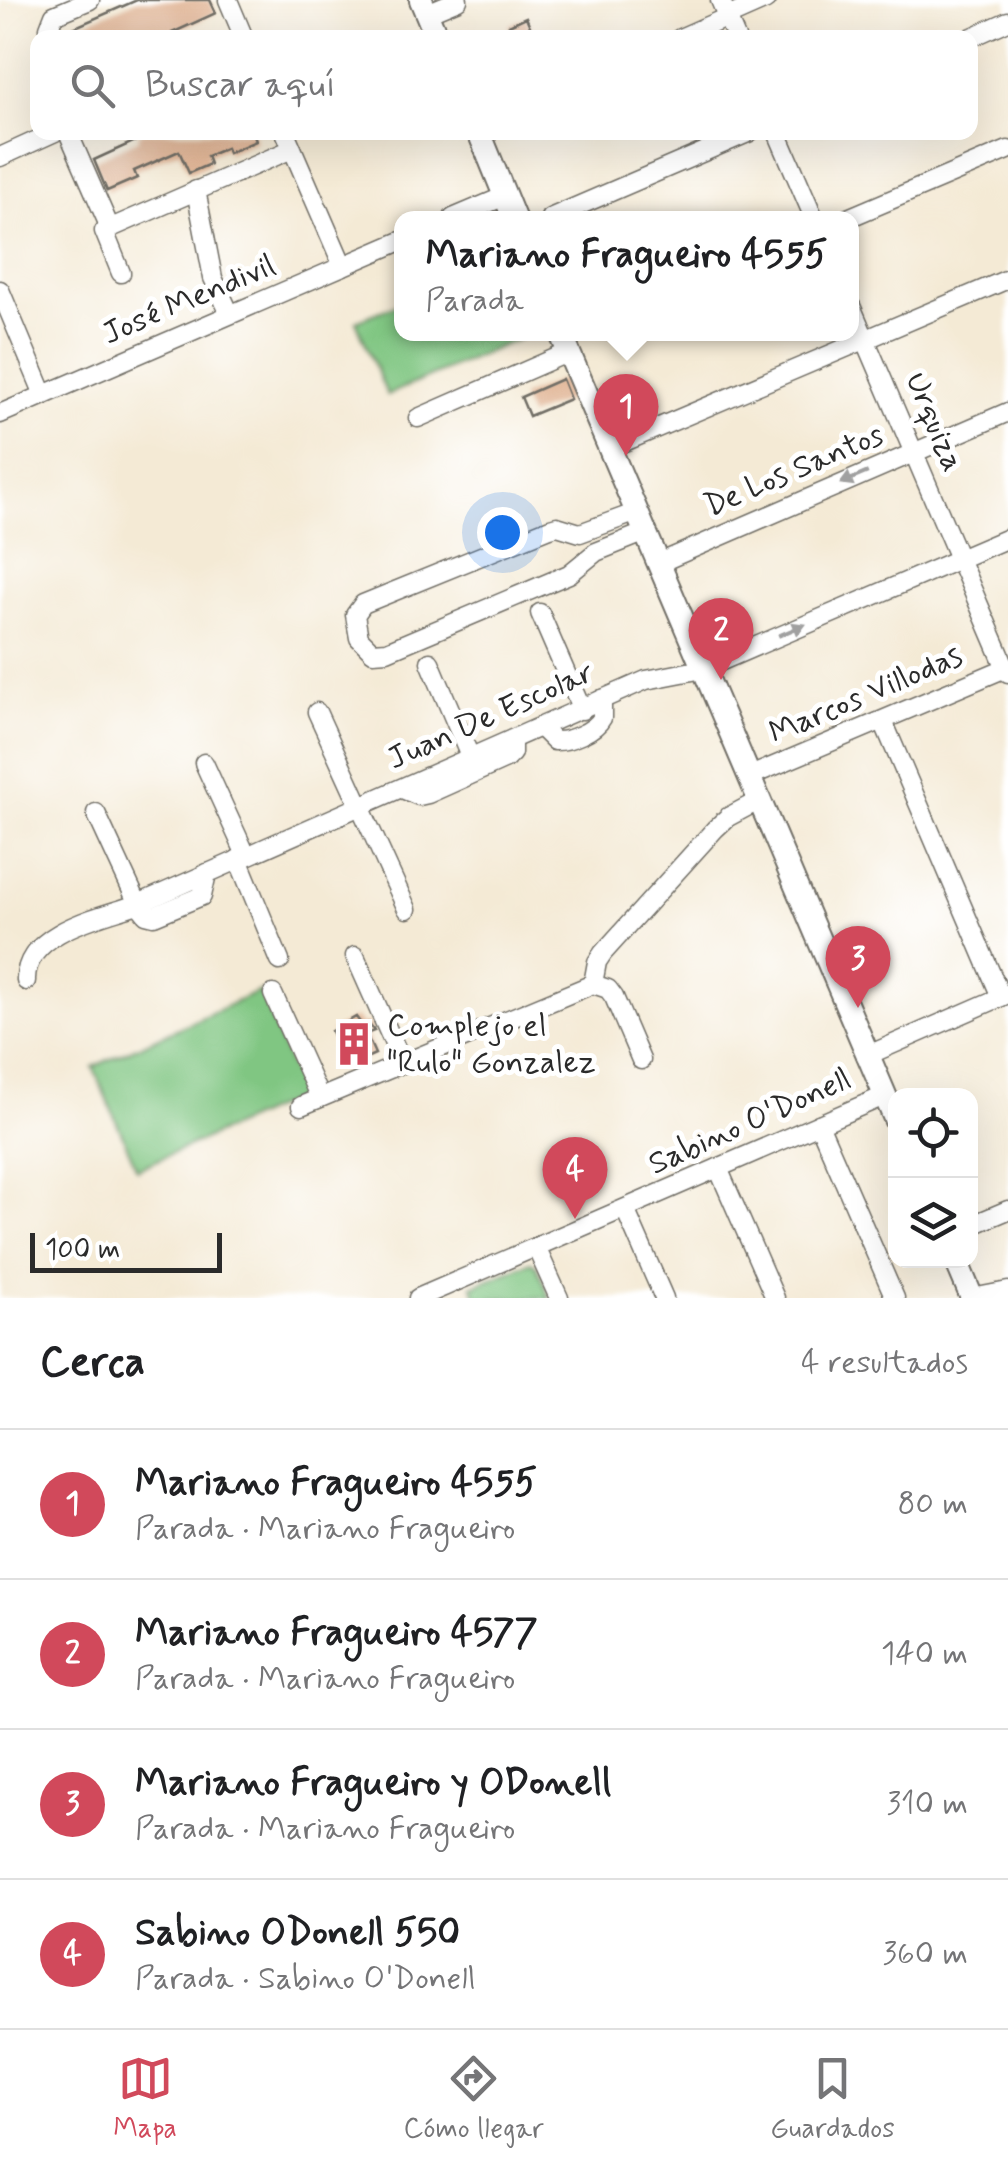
<!DOCTYPE html>
<html lang="es">
<meta charset="utf-8">
<style>
body{margin:0;font-family:Mynerve,sans-serif;background:#f6f6f6;color:#202124}
.controls{position:absolute;right:30px;bottom:30px;display:grid;overflow:hidden;border-radius:20px;box-shadow:0 10px 40px #0002}
.controls button{width:90px;height:90px;display:grid;place-items:center;padding:0;border:0;border-bottom:2px solid #e0e0e0;background:#fff;color:#202124;font:50px sans-serif}
.scale{position:absolute;left:30px;bottom:25px;width:192px;box-sizing:border-box;padding-left:10px;border:5px solid #2b2b2b;border-top:0;font-size:28px;line-height:35px;white-space:nowrap;color:#2b2b2b;-webkit-text-stroke:8px #fff;paint-order:stroke}
.you{position:absolute;left:502px;top:532px;width:35px;height:35px;margin:-25px;border:8px solid #fff;border-radius:50%;background:#1a73e8;box-shadow:0 0 0 15px #1a73e833}
.badge{display:grid;place-items:center;width:65px;height:65px;border-radius:50%;background:#d1495b;color:#fff;font-size:32px;font-weight:700}
.pin{position:absolute;translate:-50% -82px;filter:drop-shadow(0 2px 5px #0008)}
.pin::after{content:'';position:absolute;top:52px;width:35px;height:30px;background:inherit;clip-path:polygon(0 0,100% 0,50% 100%)}
.popup{position:absolute;left:394px;top:211px;width:465px;height:130px;box-sizing:border-box;display:grid;place-content:center;border-radius:20px;background:#fff;filter:drop-shadow(0 2px 8px #0005);font-size:32px;white-space:nowrap;color:#757577}
.popup b{font-size:38px;color:#202124}
.popup::after{content:'';position:absolute;left:50%;top:100%;margin-left:-20px;border:20px solid transparent;border-top-color:#fff}
.list{margin:0;padding:0;list-style:none}
h2{display:flex;justify-content:space-between;align-items:center;height:130px;margin:0;padding:0 40px;font-size:42px}
h2 small{font-size:32px;font-weight:400;color:#757577}
.list li{display:grid;grid-template-columns:65px 1fr auto;gap:30px;align-items:center;box-sizing:border-box;height:150px;padding:0 40px;border-top:2px solid #e0e0e0}
.list b{display:block;font-size:38px;white-space:nowrap}
.list p{margin:0;font-size:32px;white-space:nowrap;color:#757577}
.list em{font-size:32px;font-style:normal;color:#757577}
.icon{flex:none;width:55px;height:55px;fill:none;stroke:currentColor;stroke-width:2;stroke-linecap:round;stroke-linejoin:round}
.map{position:relative;flex:none;width:1008px;height:1298px;overflow:hidden}
.search{position:absolute;background:#fff;box-shadow:0 10px 40px #0002;left:30px;right:30px;top:30px;height:110px;display:flex;align-items:center;gap:25px;box-sizing:border-box;padding:0 35px;border-radius:20px;color:#757577;font-size:38px}
.sheet{height:730px;background:#fff}
nav{display:flex;justify-content:space-around;align-items:center;box-sizing:border-box;height:140px;border-top:2px solid #e0e0e0;background:#fff;font-size:28px;color:#757577}
nav a{display:grid;justify-items:center;gap:5px}
nav .on{color:#d1495b}
.map>svg:first-child{display:block}
.green{fill:#80c682;stroke:#567856;stroke-width:2.5}
.building{fill:#e0b393}
.lines{fill:none;stroke-linecap:round;stroke-linejoin:round}
.minor-casing{stroke:#716e66;stroke-width:21}
.major-casing{stroke:#716e66;stroke-width:26}
.minor{stroke:#fff;stroke-width:18}
.major{stroke:#fff;stroke-width:22}
.oneway{fill:#a0a0a0}
.labels{text-anchor:middle;dominant-baseline:central;stroke-width:10;stroke-linejoin:round;paint-order:stroke}
.street-label{font-size:32px;fill:#2b2b2b;stroke:#fff}
.poi-label{font-size:32px;fill:#2b2b2b;stroke:#fff;text-anchor:start}
</style>
<div class="map">
<svg width="1008" height="1298" viewBox="0 0 1008 1298">
<rect width="100%" height="100%" fill="#fff"/>
<filter id="ink" filterUnits="userSpaceOnUse"><feTurbulence type="fractalNoise" baseFrequency=".01" numOctaves="2"/><feDisplacementMap in="SourceGraphic" scale="20" xChannelSelector="R" yChannelSelector="G"/><feConvolveMatrix kernelMatrix="1 2 1 2 8 2 1 2 1" color-interpolation-filters="sRGB"/></filter>
<filter id="wash" filterUnits="userSpaceOnUse"><feTurbulence type="fractalNoise" baseFrequency=".0048" numOctaves="4" result="noise"/><feDisplacementMap in="SourceGraphic" scale="40" xChannelSelector="R" yChannelSelector="G"/><feGaussianBlur stdDeviation="2.25" result="paint"/><feColorMatrix in="noise" values="0 0 0 0 0 0 0 0 0 0 0 0 0 0 0 0 0 1.4 0 .05"/><feComposite in="paint" operator="in"/></filter>
<g filter="url(#wash)">
<rect width="100%" height="100%" fill="#f4ead5"/>
<g class="green">
<polygon points="401,303 401,334 521,334 522,337 387,395 356,321"/>
<polygon points="260,991 302,1096 137,1169 93,1067"/>
<polygon points="531,1262 536,1265 550,1298 477,1298 472,1286"/>
</g>
<g id="blocks">
<g class="building">
<polygon points="137,0 210,0 216,13 172,33 174,38 65,38 64,32"/>
<polygon points="526,17 535,38 514,38 509,25"/>
<polygon points="144,132 253,132 256,141 228,153 226,148 207,156 210,164 189,173 179,151 134,171 137,178 107,191 94,160 140,139 138,135"/>
<polygon points="562,379 570,399 529,416 521,397"/>
<polygon points="356,1017 362,1025 368,1023 374,1031 366,1034 375,1054 346,1067 331,1031"/>
</g>
</g>
</g>
<g filter="url(#ink)">
<use href="#blocks" fill-opacity="0" stroke="#716e66" stroke-width="2.5"/>
<g class="lines">
<g class="minor-casing">
<g id="minor">
<polyline points="228,0 244,38"/>
<polyline points="720,0 736,38"/>
<polyline points="427,13 458,0"/>
<polyline points="53,38 49,28 54,15 90,0"/>
<polyline points="680,38 766,0"/>
<polyline points="970,38 1008,21"/>
<polyline points="68,132 110,228"/>
<polyline points="285,132 343,266"/>
<polyline points="777,132 814,218"/>
<polyline points="0,157 55,132"/>
<polyline points="196,190 213,278 230,314"/>
<polyline points="453,218 505,196"/>
<polyline points="550,218 750,132"/>
<polyline points="848,218 1008,150"/>
<polyline points="121,273 104,231 292,149"/>
<polyline points="0,290 44,395"/>
<polyline points="851,306 1008,673"/>
<polyline points="0,414 401,241"/>
<polyline points="418,418 569,352"/>
<polyline points="610,448 1008,279"/>
<polyline points="637,512 580,533 557,526 550,528 363,604 355,615 359,638 373,652 387,651 569,574 596,552 646,532"/>
<polyline points="659,563 1008,412"/>
<polyline points="540,613 582,710"/>
<polyline points="430,662 471,759"/>
<polyline points="317,712 407,909"/>
<polyline points="883,721 1001,997"/>
<path d="M541,728l13,13c15,1 41,-10 48,-23v-19"/>
<polyline points="204,763 246,855"/>
<polyline points="748,777 1008,667"/>
<polyline points="402,789 419,796 428,794 506,759 512,753 512,741"/>
<polyline points="96,813 138,904 146,914 154,916 202,896 207,873"/>
<polyline points="238,859 280,961"/>
<polyline points="355,956 403,1064"/>
<path d="M26,981c-2,-49 76,-65 112,-77l508,-224 57,-11 305,-131"/>
<polyline points="593,984 597,962 603,953 715,829 728,817 758,801"/>
<polyline points="273,994 320,1098"/>
<polyline points="866,1056 1008,994"/>
<polyline points="301,1106 593,984 608,989 614,997 641,1060"/>
<polyline points="819,1124 895,1298"/>
<polyline points="718,1168 775,1298"/>
<polyline points="625,1209 664,1298"/>
<polyline points="970,1226 1008,1210"/>
<polyline points="536,1247 559,1298"/>
<polyline points="418,1298 884,1096"/>
<polyline points="972,1298 1008,1291"/>
</g>
</g>
<g class="major-casing">
<g id="major">
<polyline points="421,0 437,38"/>
<polyline points="479,132 514,218"/>
<polyline points="561,334 896,1121"/>
<polyline points="956,1260 972,1298"/>
</g>
</g>
<use href="#minor" class="minor"/>
<use href="#major" class="major"/>
</g>
<defs><path id="oneway-solid" d="M-6-.8H1V-3.2L6.5 0L1 3.2V.8H-6Z" transform="scale(2.5)"/></defs>
<g class="oneway">
<use href="#oneway-solid" transform="translate(854 478) rotate(157)"/>
<use href="#oneway-solid" transform="translate(792 630) rotate(-23)"/>
</g>
</g>
<defs>
<g id="building-bare" transform="scale(3.45)"><path d="M-4-6H4V6H1V3H-1V6H-4ZM-2.5-4.3h1.7v1.8h-1.7ZM.8-4.3h1.7v1.8H.8ZM-2.5-1h1.7V.8h-1.7ZM.8-1h1.7V.8H.8Z" fill="#d1495b" stroke="#fff" stroke-width="2.5" paint-order="stroke"/></g>
</defs>
<g fill-rule="evenodd">
<use href="#building-bare" x="354" y="1044"/>
</g>
<g class="labels">
<g class="street-label">
<text transform="translate(189 300) rotate(-23)">José Mendivil</text>
<text transform="translate(934 422) rotate(67)">Urquiza</text>
<text transform="translate(794 471) rotate(-23)">De Los Santos</text>
<text transform="translate(866 695) rotate(-23)">Marcos Villodas</text>
<text transform="translate(491 716) rotate(-24)">Juan De Escolar</text>
<text transform="translate(750 1122) rotate(-24)">Sabino O'Donell</text>
</g>
<g class="poi-label">
<text x="387" y="1026">Complejo el<tspan x="387" dy="37">"Rulo" Gonzalez</tspan></text>
</g>
</g>
</svg>
<div class="controls">
<button><svg class="icon" aria-label="locate" viewBox="0 0 24 24"><circle cx="12" cy="12" r="6"/><path d="M12 2v4M12 18v4M2 12h4M18 12h4"/></svg></button>
<button><svg class="icon" aria-label="layers" viewBox="0 0 24 24"><path d="M12 4l9 5-9 5-9-5zM3 14l9 5 9-5"/></svg></button>
</div>
<div class="scale">100 m</div>
<div class="you"></div>
<div class="pin badge" style="left:626px;top:456px">1</div>
<div class="popup"><b>Mariano Fragueiro 4555</b>Parada</div>
<div class="pin badge" style="left:721px;top:680px">2</div>
<div class="pin badge" style="left:858px;top:1008px">3</div>
<div class="pin badge" style="left:575px;top:1219px">4</div>
<div class="search"><svg class="icon" aria-label="search" viewBox="0 0 24 24"><circle cx="10" cy="10" r="6"/><path d="M15 15l6 6"/></svg>Buscar aquí</div>
</div>
<section class="sheet">
<h2>Cerca<small>4 resultados</small></h2>
<ul class="list">
<li><span class="badge">1</span><div><b>Mariano Fragueiro 4555</b><p>Parada · Mariano Fragueiro</p></div><em>80 m</em></li>
<li><span class="badge">2</span><div><b>Mariano Fragueiro 4577</b><p>Parada · Mariano Fragueiro</p></div><em>140 m</em></li>
<li><span class="badge">3</span><div><b>Mariano Fragueiro y ODonell</b><p>Parada · Mariano Fragueiro</p></div><em>310 m</em></li>
<li><span class="badge">4</span><div><b>Sabino ODonell 550</b><p>Parada · Sabino O'Donell</p></div><em>360 m</em></li>
</ul>
</section>
<nav>
<a class="on"><svg class="icon" aria-label="map" viewBox="0 0 24 24"><path d="M3 6l6-2 6 2 6-2v14l-6 2-6-2-6 2zM9 4v14M15 6v14"/></svg>Mapa</a>
<a><svg class="icon" aria-label="directions" viewBox="0 0 24 24"><path d="M12 3l9 9-9 9-9-9zM9 14v-3h6M13 9l2 2-2 2"/></svg>Cómo llegar</a>
<a><svg class="icon" aria-label="saved" viewBox="0 0 24 24"><path d="M7 4h10v16l-5-4-5 4z"/></svg>Guardados</a>
</nav>
